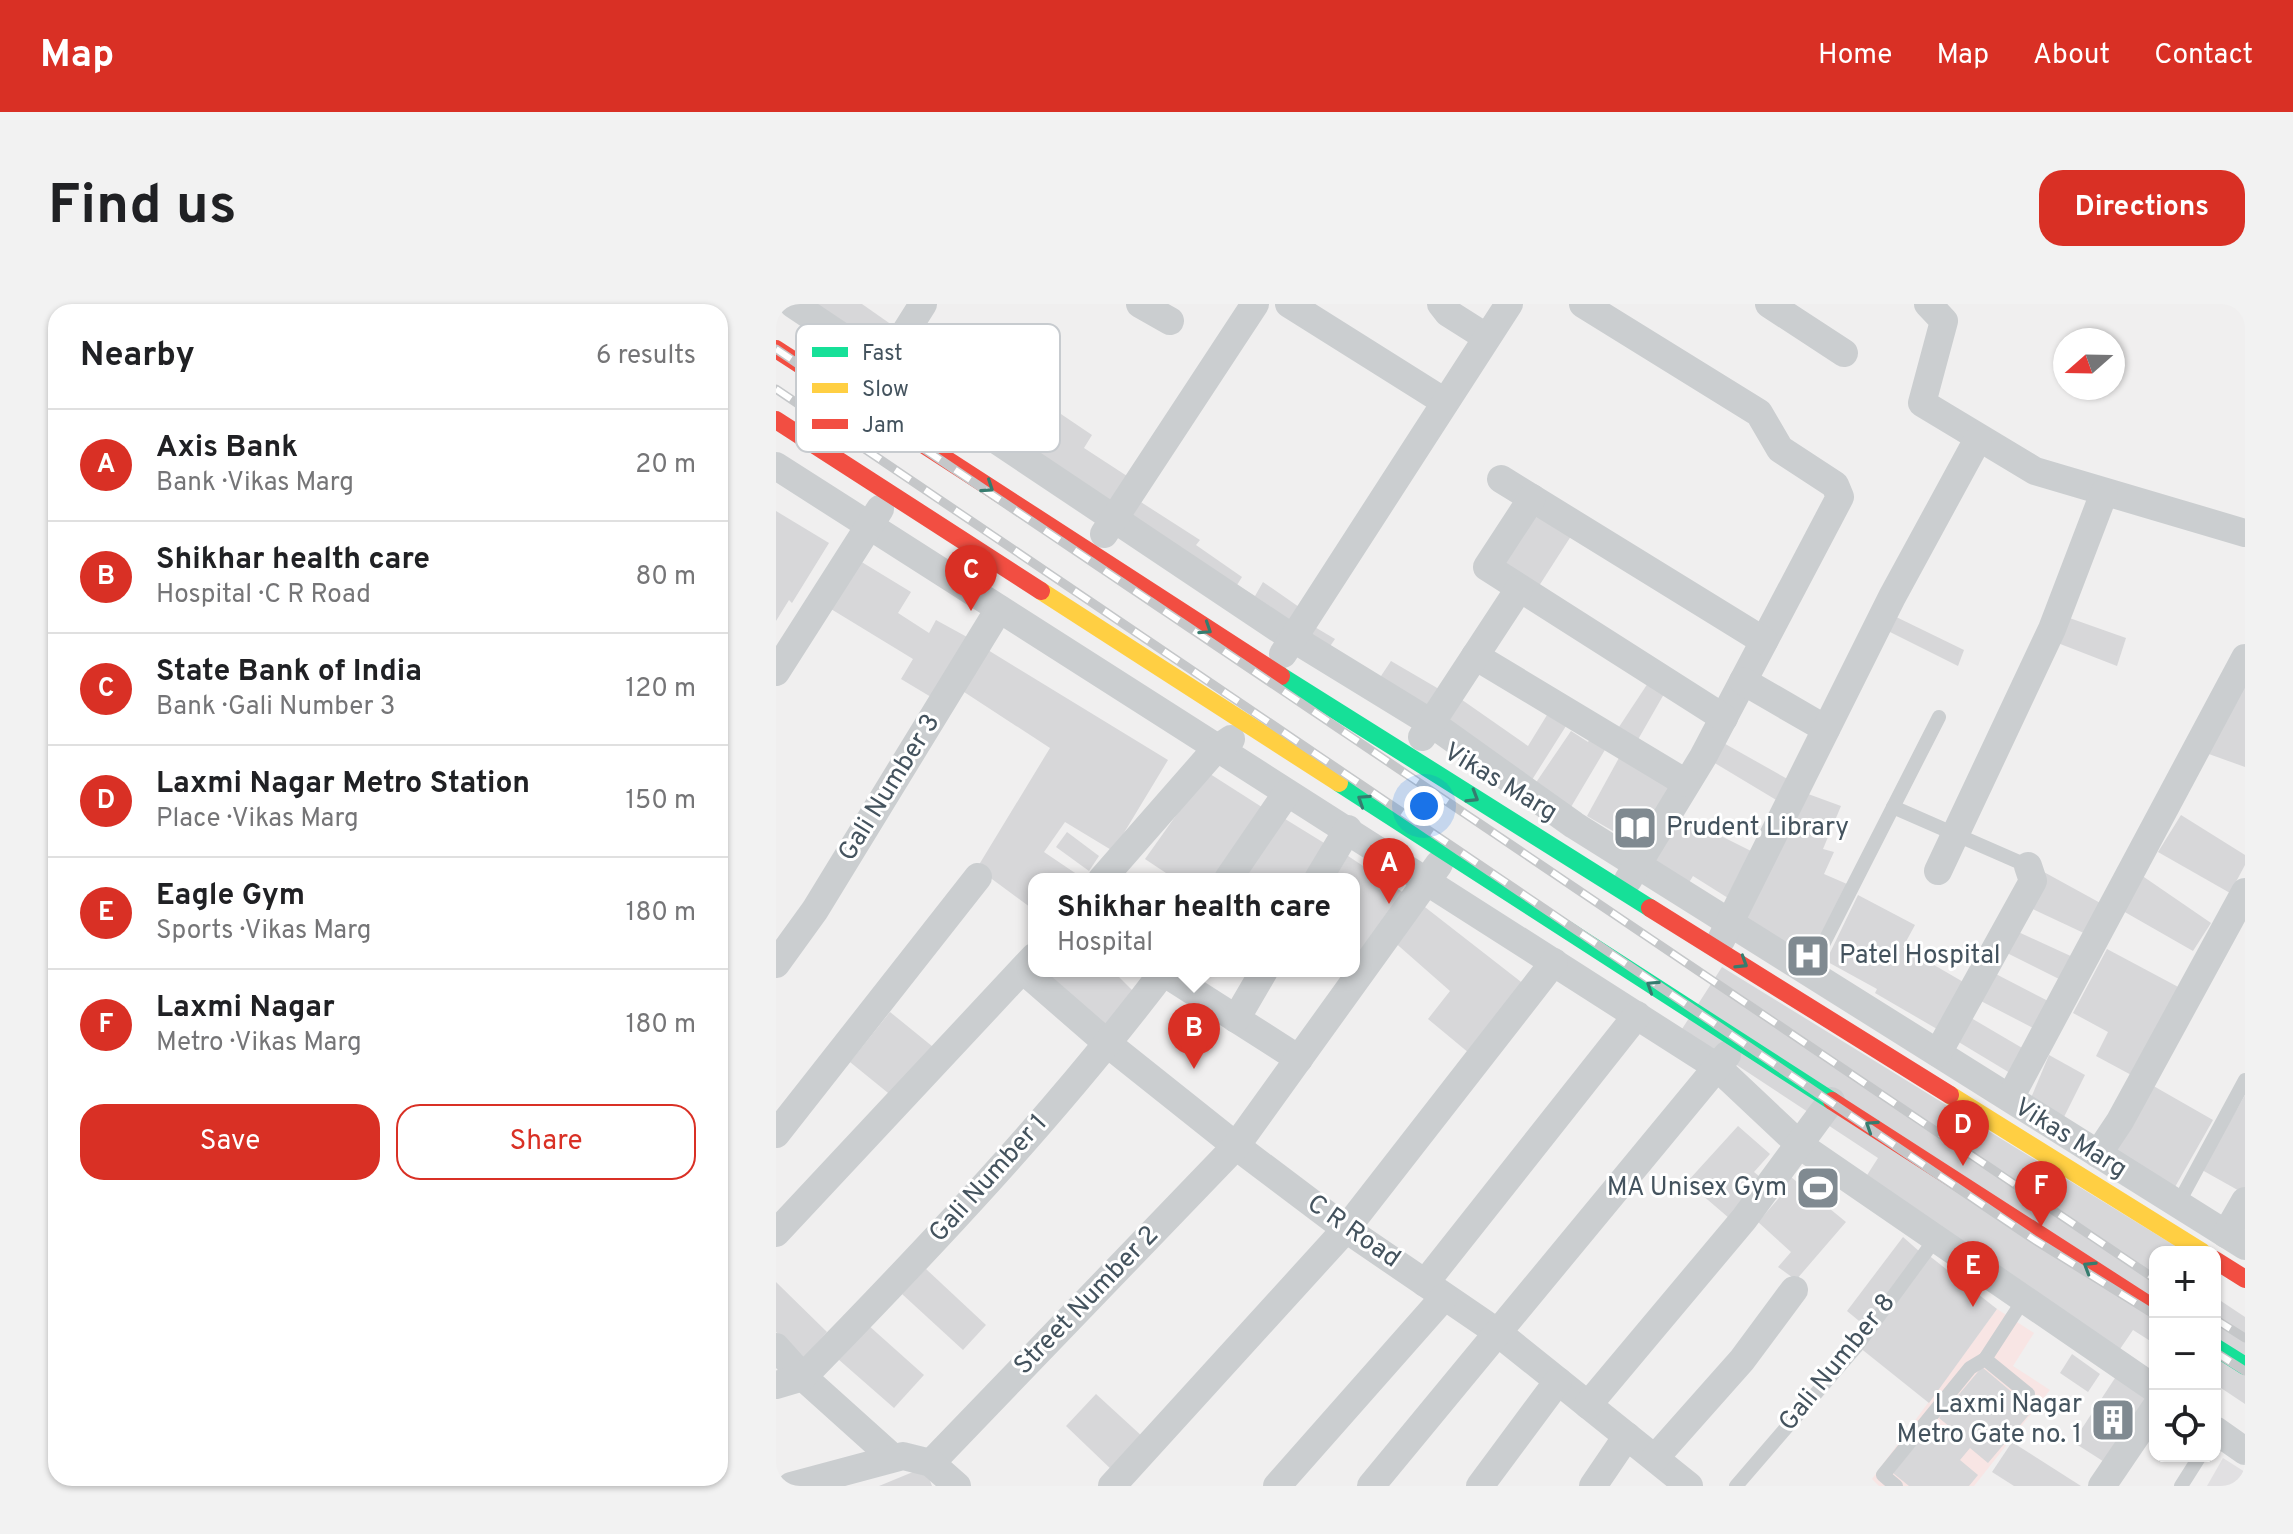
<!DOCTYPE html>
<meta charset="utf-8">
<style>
body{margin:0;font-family:Overpass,sans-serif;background:#f2f2f2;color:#202124}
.controls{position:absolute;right:24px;bottom:24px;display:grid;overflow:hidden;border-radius:16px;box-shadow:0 2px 6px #0004}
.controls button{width:72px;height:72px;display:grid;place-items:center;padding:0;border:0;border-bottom:2px solid #e0e0e0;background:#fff;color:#202124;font:40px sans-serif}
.compass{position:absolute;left:1277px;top:24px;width:72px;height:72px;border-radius:50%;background:#fff;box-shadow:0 2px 6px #0004;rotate:250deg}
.you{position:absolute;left:648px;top:502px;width:28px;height:28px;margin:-20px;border:6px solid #fff;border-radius:50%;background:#1a73e8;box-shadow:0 0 0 12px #1a73e833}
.badge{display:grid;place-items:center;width:52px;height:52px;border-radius:50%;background:#d93025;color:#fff;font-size:26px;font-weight:700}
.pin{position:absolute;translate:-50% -66px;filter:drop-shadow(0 2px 4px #0008)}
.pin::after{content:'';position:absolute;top:42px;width:28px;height:24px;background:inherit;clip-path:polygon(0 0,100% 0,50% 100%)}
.popup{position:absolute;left:252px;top:569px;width:332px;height:104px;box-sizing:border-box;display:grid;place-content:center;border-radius:16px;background:#fff;filter:drop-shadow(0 2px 6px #0005);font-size:26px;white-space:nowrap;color:#757577}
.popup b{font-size:30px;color:#202124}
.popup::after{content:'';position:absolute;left:50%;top:100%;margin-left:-16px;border:16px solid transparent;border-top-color:#fff}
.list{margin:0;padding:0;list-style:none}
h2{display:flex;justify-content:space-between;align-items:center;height:104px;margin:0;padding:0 32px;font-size:34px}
h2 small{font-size:26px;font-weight:400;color:#757577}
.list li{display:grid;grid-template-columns:52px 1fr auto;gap:24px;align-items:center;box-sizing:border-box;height:112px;padding:0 32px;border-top:2px solid #e0e0e0}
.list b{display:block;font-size:30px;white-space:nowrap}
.list p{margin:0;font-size:26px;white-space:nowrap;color:#757577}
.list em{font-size:26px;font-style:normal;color:#757577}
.actions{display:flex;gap:16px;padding:24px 32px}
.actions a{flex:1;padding:18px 0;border:2px solid #d93025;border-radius:24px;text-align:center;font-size:28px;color:#d93025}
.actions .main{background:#d93025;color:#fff}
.icon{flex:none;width:44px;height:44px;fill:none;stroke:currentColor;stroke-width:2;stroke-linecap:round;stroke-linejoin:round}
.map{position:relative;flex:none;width:1469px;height:1182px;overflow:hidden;border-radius:24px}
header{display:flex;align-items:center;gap:48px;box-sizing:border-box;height:112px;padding:0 40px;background:#d93025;color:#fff}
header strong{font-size:38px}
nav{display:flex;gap:44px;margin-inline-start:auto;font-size:28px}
.intro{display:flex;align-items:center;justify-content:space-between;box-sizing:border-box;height:192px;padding:0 48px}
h1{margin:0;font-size:56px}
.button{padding:20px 36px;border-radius:24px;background:#d93025;color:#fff;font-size:28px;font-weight:700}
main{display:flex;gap:48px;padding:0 48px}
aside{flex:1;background:#fff;border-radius:24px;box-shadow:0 2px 6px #0004}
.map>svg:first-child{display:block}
.education{fill:#e1e0e2}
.medical{fill:#f8e5e4}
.building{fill:#d7d7d9}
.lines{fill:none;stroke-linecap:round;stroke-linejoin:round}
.lane{stroke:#cbced0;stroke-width:14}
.street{stroke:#cbced0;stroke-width:28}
.fast{stroke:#16e098;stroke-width:18}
.slow{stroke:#ffcf43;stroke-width:18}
.jam{stroke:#f24e42;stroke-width:18}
.rail-casing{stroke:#c5c7c9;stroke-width:9}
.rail{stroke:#fff;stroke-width:6;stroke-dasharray:18;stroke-linecap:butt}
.oneway{stroke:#367d6f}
.labels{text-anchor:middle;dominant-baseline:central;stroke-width:6;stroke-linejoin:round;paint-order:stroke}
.street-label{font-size:26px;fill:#44535e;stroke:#fff}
.poi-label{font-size:26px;fill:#44535e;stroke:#fff;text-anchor:start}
.key{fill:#fff;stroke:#c7cbcf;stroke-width:2}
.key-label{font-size:22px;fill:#44535e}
</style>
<header>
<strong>Map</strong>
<nav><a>Home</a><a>Map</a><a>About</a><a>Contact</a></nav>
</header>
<div class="intro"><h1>Find us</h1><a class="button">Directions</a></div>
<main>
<aside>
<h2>Nearby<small>6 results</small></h2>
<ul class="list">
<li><span class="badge">A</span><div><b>Axis Bank</b><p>Bank · Vikas Marg</p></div><em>20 m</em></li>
<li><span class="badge">B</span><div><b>Shikhar health care</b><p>Hospital · C R Road</p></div><em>80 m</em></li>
<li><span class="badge">C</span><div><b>State Bank of India</b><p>Bank · Gali Number 3</p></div><em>120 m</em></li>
<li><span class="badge">D</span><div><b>Laxmi Nagar Metro Station</b><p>Place · Vikas Marg</p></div><em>150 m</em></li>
<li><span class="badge">E</span><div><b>Eagle Gym</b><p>Sports · Vikas Marg</p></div><em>180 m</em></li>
<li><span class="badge">F</span><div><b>Laxmi Nagar</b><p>Metro · Vikas Marg</p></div><em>180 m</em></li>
</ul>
<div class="actions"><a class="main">Save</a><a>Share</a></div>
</aside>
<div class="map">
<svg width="1469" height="1182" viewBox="0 0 1469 1182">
<rect width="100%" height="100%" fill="#f0efef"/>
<polygon class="education" points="1447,1154 1469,1168 1469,1182 1431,1182"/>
<polygon class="medical" points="1221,1005 1258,1029 1237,1062 1274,1086 1198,1182 1103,1182 1096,1175"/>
<g class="building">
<polygon points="40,0 86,0 126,28 112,50"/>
<polygon points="225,22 268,48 245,83 316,131 308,144 351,172 330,203 125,64 132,53 181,89"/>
<polygon points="357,193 424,236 420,241 466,273 461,281 479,292 487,278 523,303 509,324 344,215"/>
<polygon points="758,202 797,229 761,285 720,259"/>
<polygon points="0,207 53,239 16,299 13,296 0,317"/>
<polygon points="84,257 135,288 122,309 153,329 160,316 191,333 155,393 125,375 137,355 55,305"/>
<polygon points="1112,309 1188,346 1182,362 1106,324"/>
<polygon points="1285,311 1350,334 1341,362 1274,336"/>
<polygon points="532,319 559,335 548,351 523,334"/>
<polygon points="207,343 392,456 337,547 289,518 268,548 305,573 258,575 258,606 201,564 274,444 182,384"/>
<polygon points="615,357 668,388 653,411 601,378"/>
<polygon points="876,373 892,383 860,439 841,426"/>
<polygon points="1469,373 1469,463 1430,449"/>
<polygon points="679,391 752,442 771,411 790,422 754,479 662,417"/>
<polygon points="795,427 812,438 818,428 833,439 795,503 759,480"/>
<polygon points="944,437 1015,477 1007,500 937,458"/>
<polygon points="844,452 896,482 861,541 811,512"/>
<polygon points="431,468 492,507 445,575 399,575 369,555"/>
<polygon points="1024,487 1065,502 1047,545 1058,548 1048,570 1071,580 1035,658 960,615"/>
<polygon points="897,508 977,548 952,594 917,572 909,585 867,561"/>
<polygon points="501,510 553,542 531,575 477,575 465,568"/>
<polygon points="1405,511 1469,551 1469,561 1454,589 1382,548"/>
<polygon points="291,528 323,552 313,567 280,543"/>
<polygon points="566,548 631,591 585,655 578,650 578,575 547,575"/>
<polygon points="1266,567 1328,601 1312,631 1250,602"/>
<polygon points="1365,571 1435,619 1417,647 1347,607"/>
<polygon points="1082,591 1139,621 1127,643 1189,679 1161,725 1099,689 1101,685 1050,657"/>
<polygon points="645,600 753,684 699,754 652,715 674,687 616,636"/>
<polygon points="1238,626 1299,654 1287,677 1227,647"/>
<polygon points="1331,645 1406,685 1359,773 1320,752 1332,728 1297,709"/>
<polygon points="946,663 1409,948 1379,948 1379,1040 1357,1026 1342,1048 1086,879 1102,854 906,725"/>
<polygon points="261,667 337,667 359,689 327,726"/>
<polygon points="1216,668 1278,700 1263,727 1201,695"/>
<polygon points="114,708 162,747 122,797 74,758"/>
<polygon points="1190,711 1253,748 1239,772 1176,734"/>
<polygon points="1273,751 1309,771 1285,819 1252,801"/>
<polygon points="1374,780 1437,816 1399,883 1337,848"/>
<polygon points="1469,791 1469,885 1467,889 1426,866"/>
<polygon points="962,822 994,850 978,868 990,878 960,920 911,878"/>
<polygon points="1015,873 1070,918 1020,976 1002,963 1015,948 982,918 1003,894 999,891"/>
<polygon points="1127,933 1144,948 1088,1021 1071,1007"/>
<polygon points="1151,950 1221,1005 1153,1099 1083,1043"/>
<polygon points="150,965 210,1021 187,1046 126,990"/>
<polygon points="0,978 51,1028 27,1055 0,1028"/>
<polygon points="1439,993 1469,1013 1469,1100 1439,1080"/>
<polygon points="92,1021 148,1071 118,1104 62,1055"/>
<polygon points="1296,1050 1324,1070 1312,1088 1284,1069"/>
<polygon points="1206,1063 1257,1106 1212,1159 1194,1144 1184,1156 1202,1171 1193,1182 1133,1182 1117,1169 1150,1129 1161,1139 1174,1123 1163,1114"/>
<polygon points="1341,1071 1376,1094 1333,1161 1297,1138"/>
<polygon points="320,1090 368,1134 337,1167 290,1122"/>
<polygon points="1236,1138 1305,1182 1238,1182 1216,1168"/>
<polygon points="149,1163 156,1182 103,1182"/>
</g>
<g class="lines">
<g class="lane">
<polyline points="1117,503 1252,562"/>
<polyline points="1033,668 1163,413"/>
<polyline points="1403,898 1469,776"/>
<polyline points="1248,995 1209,1055 1252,1090"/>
<polyline points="960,1182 1080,1043 1160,934"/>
<polyline points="1120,1182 1107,1171 1194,1064 1209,1055"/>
<polyline points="1405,1182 1424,1152"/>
</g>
<g class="street">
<polyline points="17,0 518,335 655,419 798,521 1469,942"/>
<polyline points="364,0 394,17"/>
<polyline points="513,0 669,98"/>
<polyline points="665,0 672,9 710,33"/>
<polyline points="807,0 983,109 1004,145 1059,181 1064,193 927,453 852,576"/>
<polyline points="993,0 1068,49"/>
<polyline points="1152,0 1168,17 1146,99 1259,167 1469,229"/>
<polyline points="108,62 147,0"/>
<polyline points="0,162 941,763 1025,842 1379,1085"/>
<polyline points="725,175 988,337"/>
<polyline points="756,194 711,263 948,414"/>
<polyline points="328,230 479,0"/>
<polyline points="507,350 733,0"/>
<polyline points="699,352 910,479"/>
<polyline points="0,368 104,205"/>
<polyline points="967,377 1050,425"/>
<polyline points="646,433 743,285"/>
<polyline points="1162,567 1276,325 1328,189"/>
<polyline points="326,575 439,446 455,435"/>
<polyline points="452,575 510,490"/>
<polyline points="542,575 572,525"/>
<polyline points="945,636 1116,293 1202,135"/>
<polyline points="0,660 39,606 223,305"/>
<polyline points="247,666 332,740 460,842 570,925 721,1028 913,1182"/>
<polyline points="387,668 523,755"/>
<polyline points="460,715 488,667"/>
<polyline points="1162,749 1257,577 1252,562"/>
<polyline points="1234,794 1469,354"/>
<polyline points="0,830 202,573"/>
<polyline points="1322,850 1344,817 1469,588"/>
<polyline points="0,929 258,653"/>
<polyline points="1450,930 1469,897"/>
<polyline points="649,979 861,711"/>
<polyline points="0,1043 27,1073 116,1153"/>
<path d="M0,1081l27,-8c127,-130 251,-261 361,-406"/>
<polyline points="812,1101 968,915 1055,797"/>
<polyline points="1439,1126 1469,1147"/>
<polyline points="879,1154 966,1056 1018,986"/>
<polyline points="155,1159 460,842 663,560"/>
<polyline points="15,1182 127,1152 155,1159 181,1182"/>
<polyline points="336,1182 570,925 778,658"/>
<polyline points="501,1182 668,993"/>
<polyline points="595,1182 951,751"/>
<polyline points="704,1182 782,1077"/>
<polyline points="817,1182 851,1132"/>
<polyline points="1326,1182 1379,1104"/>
</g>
<g class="fast">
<polyline points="505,372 874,604"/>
<polyline points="563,479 1056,797"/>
<polyline points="1439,1043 1469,1062"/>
</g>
<g class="slow">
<polyline points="265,287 563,479"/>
<polyline points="1174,791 1426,948"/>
</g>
<g class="jam">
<polyline points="0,45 505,372"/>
<polyline points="0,116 265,287"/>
<polyline points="874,604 1174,791"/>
<polyline points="1056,797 1379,1005"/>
<polyline points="1439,956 1469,975"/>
</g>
<g class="rail-casing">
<g id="rail">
<polyline points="0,45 1379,975"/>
<polyline points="0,85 1257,935 1379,1011"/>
<polyline points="1439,1015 1469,1034"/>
<polyline points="1439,1048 1469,1067"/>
</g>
</g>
<use href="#rail" class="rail"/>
</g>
<defs><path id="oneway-chevron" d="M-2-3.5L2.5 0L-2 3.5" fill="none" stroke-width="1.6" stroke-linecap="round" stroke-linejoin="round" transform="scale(2)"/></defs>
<g class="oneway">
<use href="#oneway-chevron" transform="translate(212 183) rotate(34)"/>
<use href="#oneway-chevron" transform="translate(430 325) rotate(33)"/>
<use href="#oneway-chevron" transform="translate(697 493) rotate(31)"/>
<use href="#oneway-chevron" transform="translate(587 496) rotate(-147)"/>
<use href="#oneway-chevron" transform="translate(966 659) rotate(32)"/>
<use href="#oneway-chevron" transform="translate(876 682) rotate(-147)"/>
<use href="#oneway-chevron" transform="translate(1095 822) rotate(-147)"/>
<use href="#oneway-chevron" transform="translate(1313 963) rotate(-148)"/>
</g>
<defs>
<g id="library-square" transform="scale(2.3)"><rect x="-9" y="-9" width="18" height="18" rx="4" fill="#808a91" stroke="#fff"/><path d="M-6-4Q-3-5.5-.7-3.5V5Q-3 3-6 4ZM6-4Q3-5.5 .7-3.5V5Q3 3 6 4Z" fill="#fff"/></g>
<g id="hospital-square" transform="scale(2.3)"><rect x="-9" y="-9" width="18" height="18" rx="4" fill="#808a91" stroke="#fff"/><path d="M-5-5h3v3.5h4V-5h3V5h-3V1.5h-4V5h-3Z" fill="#fff"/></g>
<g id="stadium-square" transform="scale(2.3)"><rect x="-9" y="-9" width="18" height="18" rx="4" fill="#808a91" stroke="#fff"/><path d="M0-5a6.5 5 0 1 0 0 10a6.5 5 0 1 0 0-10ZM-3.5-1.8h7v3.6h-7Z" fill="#fff"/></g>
<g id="building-square" transform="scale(2.3)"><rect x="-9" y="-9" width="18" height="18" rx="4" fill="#808a91" stroke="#fff"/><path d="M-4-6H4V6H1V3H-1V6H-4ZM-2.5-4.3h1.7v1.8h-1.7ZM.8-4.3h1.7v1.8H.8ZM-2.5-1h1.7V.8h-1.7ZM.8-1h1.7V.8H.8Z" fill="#fff"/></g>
</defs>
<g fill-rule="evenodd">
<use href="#library-square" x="859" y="524"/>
<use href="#hospital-square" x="1032" y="652"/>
<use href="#stadium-square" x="1042" y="884"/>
<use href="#building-square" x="1337" y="1116"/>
</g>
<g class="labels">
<g class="street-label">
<text transform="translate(724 479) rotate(31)">Vikas Marg</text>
<text transform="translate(114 484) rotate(-58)">Gali Number 3</text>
<text transform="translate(1294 835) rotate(32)">Vikas Marg</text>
<text transform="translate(213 875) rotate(-48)">Gali Number 1</text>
<text transform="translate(577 928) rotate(35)">C R Road</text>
<text transform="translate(311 997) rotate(-46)">Street Number 2</text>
<text transform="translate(1062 1059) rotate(-51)">Gali Number 8</text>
</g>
<g class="poi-label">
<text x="890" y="524">Prudent Library</text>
<text x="1063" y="652">Patel Hospital</text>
<text x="1011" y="884" text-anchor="end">MA Unisex Gym</text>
<text x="1306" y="1101" text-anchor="end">Laxmi Nagar<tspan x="1306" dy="30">Metro Gate no. 1</tspan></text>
</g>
</g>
<rect x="20" y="20" width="264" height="128" rx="12" class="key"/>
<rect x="36" y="43" width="36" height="10" fill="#16e098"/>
<rect x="36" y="79" width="36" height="10" fill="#ffcf43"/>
<rect x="36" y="115" width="36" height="10" fill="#f24e42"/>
<g class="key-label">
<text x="86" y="56">Fast</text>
<text x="86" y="92">Slow</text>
<text x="86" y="128">Jam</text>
</g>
</svg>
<div class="controls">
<button>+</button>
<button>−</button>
<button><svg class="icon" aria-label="locate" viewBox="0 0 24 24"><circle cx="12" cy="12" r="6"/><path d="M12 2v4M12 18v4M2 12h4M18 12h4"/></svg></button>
</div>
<svg class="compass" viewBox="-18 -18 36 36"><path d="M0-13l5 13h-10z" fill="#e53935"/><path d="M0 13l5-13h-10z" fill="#757577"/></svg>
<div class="you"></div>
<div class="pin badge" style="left:613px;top:600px">A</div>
<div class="pin badge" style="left:418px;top:765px">B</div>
<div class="popup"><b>Shikhar health care</b>Hospital</div>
<div class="pin badge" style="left:195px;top:307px">C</div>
<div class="pin badge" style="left:1187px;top:862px">D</div>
<div class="pin badge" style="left:1197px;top:1003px">E</div>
<div class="pin badge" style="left:1265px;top:923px">F</div>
</div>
</main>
